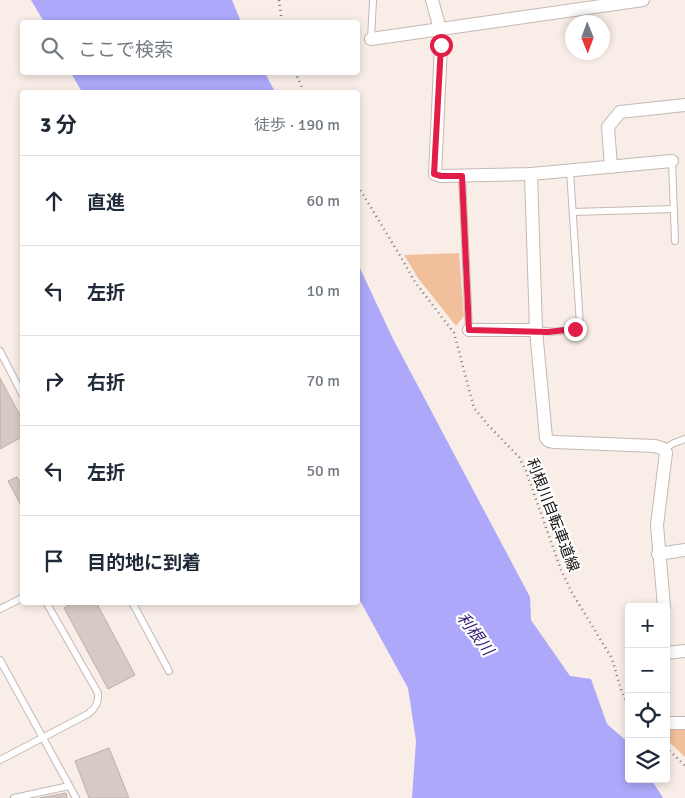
<!DOCTYPE html>
<html lang="ja">
<meta charset="utf-8">
<style>
body{margin:0;font-family:Signika,"Noto Sans JP",sans-serif;background:#f2f2f3;color:#1f2937}
.controls{position:absolute;right:15px;bottom:15px;display:grid;overflow:hidden;border-radius:5px;box-shadow:0 2px 8px #0003}
.controls button{width:45px;height:45px;display:grid;place-items:center;padding:0;border:0;border-bottom:1px solid #e0e1e3;background:#fff;color:#1f2937;font:25px sans-serif}
.compass{position:absolute;left:565px;top:15px;width:45px;height:45px;border-radius:50%;background:#fff;box-shadow:0 2px 8px #0003;rotate:179deg}
.stop{position:absolute;width:15px;height:15px;margin:-11px;border:4px solid #e11d48;border-radius:50%;background:#fff}
.stop.end{background:#e11d48;border-color:#fff;box-shadow:0 1px 5px #0008}
.list{margin:0;padding:0;list-style:none}
h2{display:flex;justify-content:space-between;align-items:center;height:65px;margin:0;padding:0 20px;font-size:21px}
h2 small{font-size:16px;font-weight:400;color:#747a83}
.list li{display:grid;grid-template-columns:32px 1fr auto;gap:15px;align-items:center;box-sizing:border-box;height:90px;padding:0 20px;border-top:1px solid #e0e1e3}
.list b{display:block;font-size:19px;white-space:nowrap}
.list em{font-size:16px;font-style:normal;color:#747a83}
.icon{flex:none;width:28px;height:28px;fill:none;stroke:currentColor;stroke-width:2;stroke-linecap:round;stroke-linejoin:round}
.map{position:relative;flex:none;width:685px;height:798px;overflow:hidden}
.search{position:absolute;background:#fff;box-shadow:0 2px 8px #0003;left:20px;top:20px;width:340px;height:55px;display:flex;align-items:center;gap:12px;box-sizing:border-box;padding:0 18px;border-radius:5px;color:#747a83;font-size:19px}
.panel{position:absolute;background:#fff;box-shadow:0 2px 8px #0003;left:20px;top:90px;width:340px;height:515px;border-radius:5px}
.map>svg:first-child{display:block}
.green{fill:#f1bf9b}
.water{fill:#ada8f9}
.building{fill:#d6cbc4;stroke:#bbb1aa}
.lines{fill:none;stroke-linecap:round;stroke-linejoin:round}
.service-casing{stroke:#c3b9b2;stroke-width:8}
.minor-casing{stroke:#c3b9b2;stroke-width:14}
.path{stroke:#7e7772;stroke-width:2.5;stroke-dasharray:1 4;stroke-linecap:butt}
.service{stroke:#fff;stroke-width:6}
.minor{stroke:#fff;stroke-width:12}
.route{stroke:#e11d48;stroke-width:6}
.labels{text-anchor:middle;dominant-baseline:central;stroke-width:4.5;stroke-linejoin:round;paint-order:stroke}
.street-label{font-size:15px;fill:#14100e;stroke:#fefefe}
.water-label{font-size:16px;font-style:italic;fill:#311a76;stroke:#fefefe}
</style>
<div class="map">
<svg width="685" height="798" viewBox="0 0 685 798">
<rect width="100%" height="100%" fill="#f9eee7"/>
<g class="green">
<polygon points="459,253 464,316 456,326 418,278 404,255"/>
<polygon points="685,727 685,757 666,739 666,729"/>
</g>
<g class="water">
<polygon points="31,0 232,0 241,22 44,22"/>
<polygon points="71,73 265,73 275,92 82,92"/>
<polygon points="358,264 393,339 530,597 531,620 570,676 591,679 607,724 629,743 629,779 651,779 663,798 412,798 416,741 408,688 358,597"/>
</g>
<g class="building">
<polygon points="0,378 22,419 22,437 0,449"/>
<polygon points="17,477 22,486 22,507 8,481"/>
<polygon points="74,602 96,602 135,675 108,689 64,608"/>
<polygon points="109,748 129,798 89,798 75,761"/>
<polygon points="66,793 67,798 40,798"/>
</g>
<g class="lines">
<g class="service-casing">
<g id="service">
<polyline points="371,39 373,0"/>
<polyline points="672,161 675,241"/>
<polyline points="462,176 469,330"/>
<polyline points="573,212 674,209"/>
<path d="M536,330c11,2 36,3 44,-5l-10,-154"/>
<polyline points="0,351 22,394"/>
<polyline points="664,449 674,443 685,439"/>
<polyline points="132,602 169,671"/>
<polyline points="0,609 22,598"/>
<polyline points="0,660 76,798"/>
<path d="M0,760l88,-46c8,-6 11,-12 10,-21l-52,-91"/>
<polyline points="14,798 69,786"/>
</g>
</g>
<g class="minor-casing">
<g id="minor">
<polyline points="432,0 440,29 441,45 435,174 441,176 531,174 672,161"/>
<polyline points="371,39 643,0"/>
<polyline points="611,167 608,127 620,112 685,105"/>
<polyline points="531,174 536,330 546,438 549,441 555,442 655,446 664,449 666,453 657,525 664,607"/>
<polyline points="469,330 536,330"/>
<polyline points="658,554 685,550"/>
<polyline points="666,653 685,651"/>
<polyline points="666,723 685,723"/>
</g>
</g>
<g class="path">
<polyline points="279,0 282,22"/>
<polyline points="295,72 304,92"/>
<path d="M358,186l44,73 13,23 39,51 20,75 14,17 31,32 7,14 35,99 10,21 40,66c7,17 7,32 18,48"/>
<polyline points="666,747 685,766"/>
</g>
<use href="#service" class="service"/>
<use href="#minor" class="minor"/>
</g>
<g class="lines">
<polyline class="route" points="441,45 434,174 441,176 462,176 469,330 548,332 575,329"/>
</g>
<g class="labels">
<g class="street-label">
<text transform="translate(553 515) rotate(69)">利根川自転車道線</text>
</g>
<g class="water-label">
<text transform="translate(475 634) rotate(53)">利根川</text>
</g>
</g>
</svg>
<div class="controls">
<button>+</button>
<button>−</button>
<button><svg class="icon" aria-label="locate" viewBox="0 0 24 24"><circle cx="12" cy="12" r="6"/><path d="M12 2v4M12 18v4M2 12h4M18 12h4"/></svg></button>
<button><svg class="icon" aria-label="layers" viewBox="0 0 24 24"><path d="M12 4l9 5-9 5-9-5zM3 14l9 5 9-5"/></svg></button>
</div>
<svg class="compass" viewBox="-18 -18 36 36"><path d="M0-13l5 13h-10z" fill="#e53935"/><path d="M0 13l5-13h-10z" fill="#747a83"/></svg>
<div class="stop" style="left:441px;top:45px"></div>
<div class="stop end" style="left:575px;top:329px"></div>
<div class="search"><svg class="icon" aria-label="search" viewBox="0 0 24 24"><circle cx="10" cy="10" r="6"/><path d="M15 15l6 6"/></svg>ここで検索</div>
<section class="panel">
<h2>3 分<small>徒歩 · 190 m</small></h2>
<ul class="list">
<li><svg class="icon" aria-label="ahead" viewBox="0 0 24 24"><path d="M12 20V5M6 11l6-6 6 6"/></svg><div><b>直進</b></div><em>60 m</em></li>
<li><svg class="icon" aria-label="left" viewBox="0 0 24 24"><path d="M17 20v-9H6M10 6l-5 5 5 5"/></svg><div><b>左折</b></div><em>10 m</em></li>
<li><svg class="icon" aria-label="right" viewBox="0 0 24 24"><path d="M7 20v-9h11M14 6l5 5-5 5"/></svg><div><b>右折</b></div><em>70 m</em></li>
<li><svg class="icon" aria-label="left" viewBox="0 0 24 24"><path d="M17 20v-9H6M10 6l-5 5 5 5"/></svg><div><b>左折</b></div><em>50 m</em></li>
<li><svg class="icon" aria-label="arrive" viewBox="0 0 24 24"><path d="M6 21V4h12l-3 4 3 4H6"/></svg><div><b>目的地に到着</b></div></li>
</ul>
</section>
</div>
